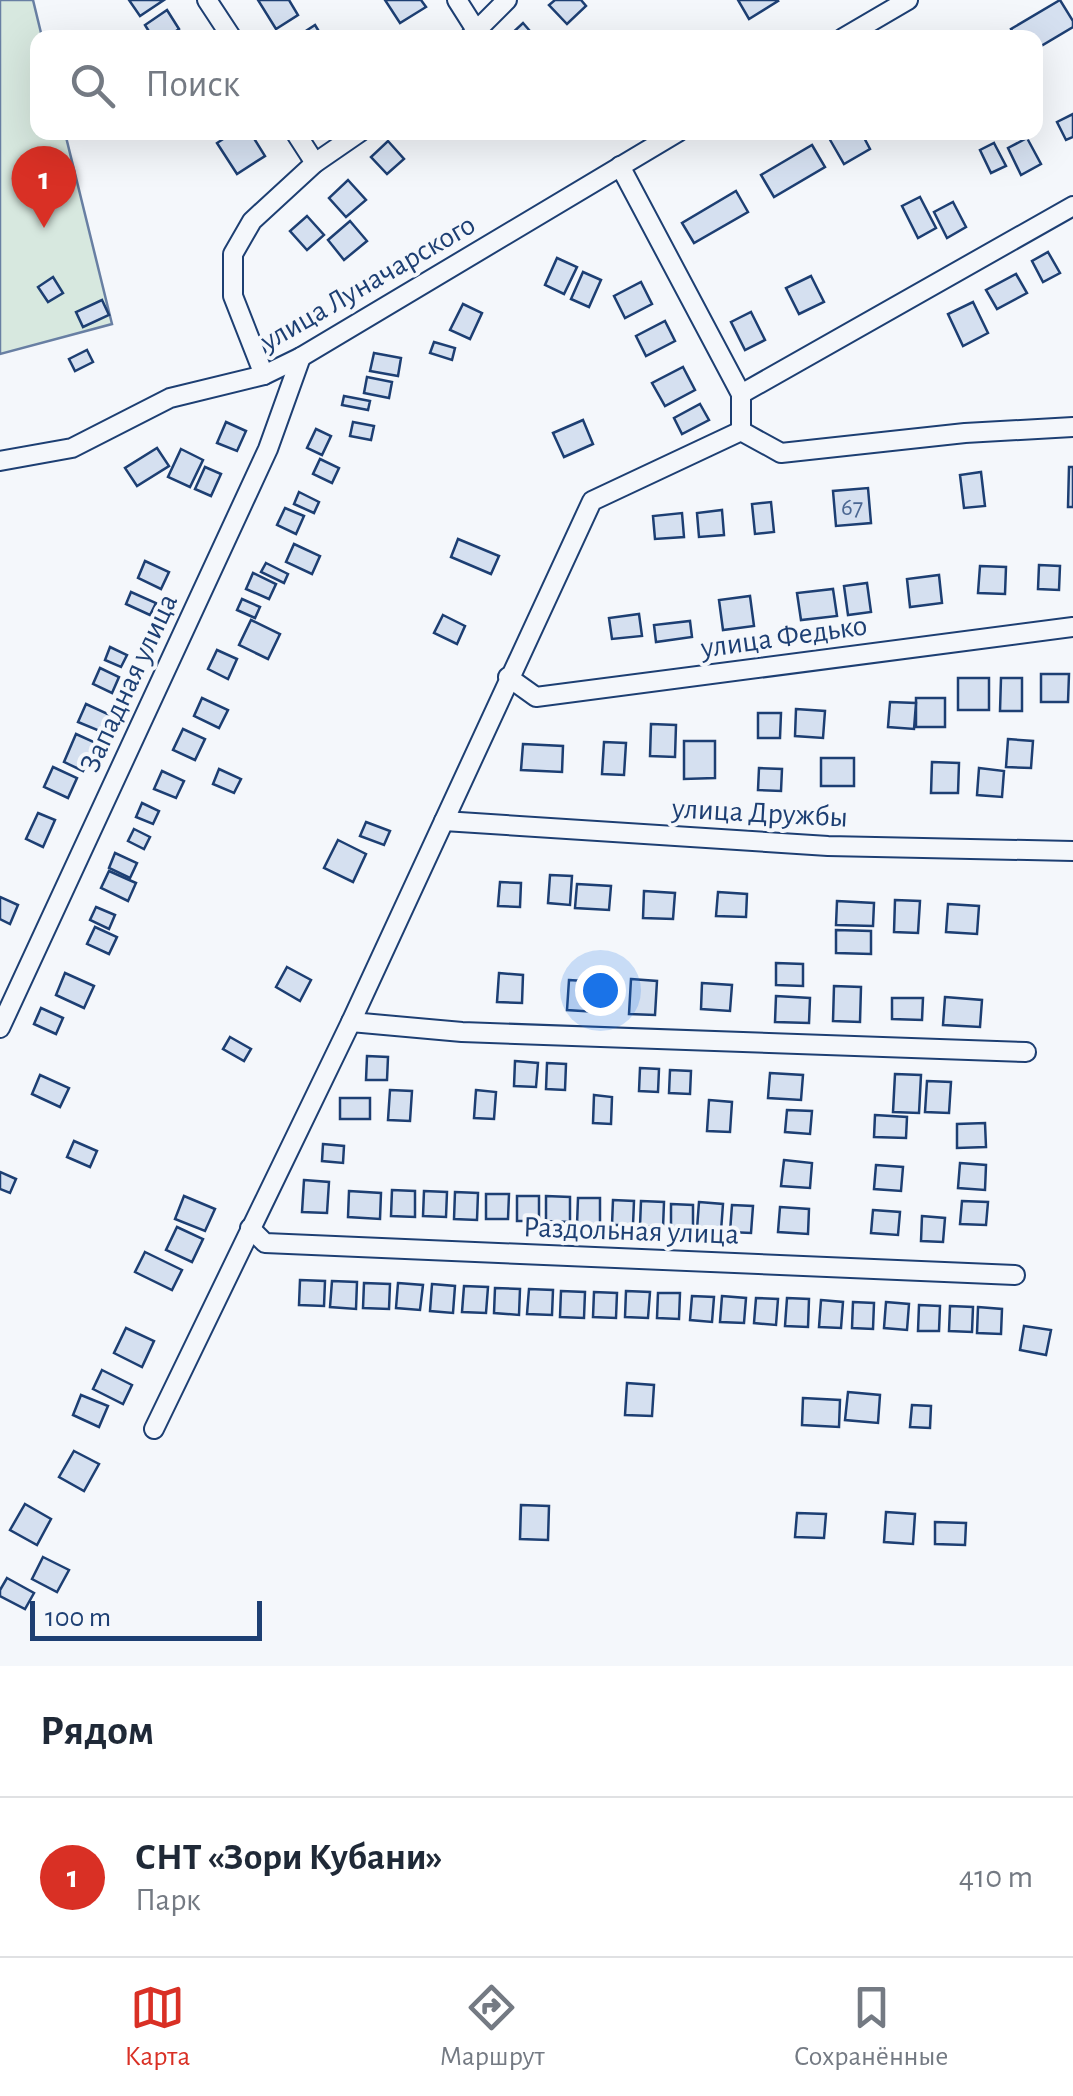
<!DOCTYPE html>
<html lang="ru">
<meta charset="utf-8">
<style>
body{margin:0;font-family:"Alegreya Sans",sans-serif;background:#f2f2f3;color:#1f2937}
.scale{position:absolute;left:30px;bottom:25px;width:232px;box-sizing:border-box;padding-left:10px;border:5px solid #1d3f73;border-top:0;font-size:28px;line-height:35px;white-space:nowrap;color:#1d3f73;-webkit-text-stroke:8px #f4f7fb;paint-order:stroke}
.you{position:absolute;left:600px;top:990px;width:35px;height:35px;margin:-25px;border:8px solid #fff;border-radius:50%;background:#1a73e8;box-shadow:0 0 0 15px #1a73e833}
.badge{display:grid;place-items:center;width:65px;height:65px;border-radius:50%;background:#d93025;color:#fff;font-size:32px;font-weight:700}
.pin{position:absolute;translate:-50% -82px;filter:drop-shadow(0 2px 5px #0008)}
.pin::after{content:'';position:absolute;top:52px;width:35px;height:30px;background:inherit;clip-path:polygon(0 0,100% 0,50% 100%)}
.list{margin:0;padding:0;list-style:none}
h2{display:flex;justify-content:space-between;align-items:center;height:130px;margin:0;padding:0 40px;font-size:42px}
h2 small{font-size:32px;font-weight:400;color:#747a83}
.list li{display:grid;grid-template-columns:65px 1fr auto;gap:30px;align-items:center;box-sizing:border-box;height:160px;padding:0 40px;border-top:2px solid #e0e1e3}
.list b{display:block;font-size:38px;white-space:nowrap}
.list p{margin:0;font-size:32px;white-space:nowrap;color:#747a83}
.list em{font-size:32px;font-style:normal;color:#747a83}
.icon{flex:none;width:55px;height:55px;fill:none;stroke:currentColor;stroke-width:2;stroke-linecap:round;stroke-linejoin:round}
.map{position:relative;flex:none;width:1073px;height:1666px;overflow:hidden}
.search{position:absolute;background:#fff;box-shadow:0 10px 40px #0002;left:30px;right:30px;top:30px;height:110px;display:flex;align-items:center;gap:25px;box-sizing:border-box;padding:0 35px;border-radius:20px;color:#747a83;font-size:38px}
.sheet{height:290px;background:#fff}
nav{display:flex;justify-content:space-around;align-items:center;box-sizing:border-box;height:140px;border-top:2px solid #e0e1e3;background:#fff;font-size:28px;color:#747a83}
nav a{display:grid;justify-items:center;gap:5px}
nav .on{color:#d93025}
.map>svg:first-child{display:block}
.green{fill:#d7e8df;stroke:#687fa3;stroke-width:2.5}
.building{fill:#d5e0f0;stroke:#1d3f73;stroke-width:2.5}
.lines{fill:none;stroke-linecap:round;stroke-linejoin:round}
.minor-casing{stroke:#1d3f73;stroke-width:22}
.minor{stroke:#f4f7fb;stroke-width:18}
.labels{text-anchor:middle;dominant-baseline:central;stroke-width:8;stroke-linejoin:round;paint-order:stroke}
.number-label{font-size:25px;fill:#4b6792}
.street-label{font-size:30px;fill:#1d3f73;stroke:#f4f7fb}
</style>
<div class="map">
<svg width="1073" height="1666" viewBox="0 0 1073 1666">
<rect width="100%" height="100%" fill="#f4f7fb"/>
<polygon class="green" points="0,0 33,0 42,37 38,38 38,132 65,133 112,324 0,354"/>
<g class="building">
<polygon points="129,0 164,0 140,16"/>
<polygon points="258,0 289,0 298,15 276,29"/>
<polygon points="385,0 421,0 426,7 400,23"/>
<polygon points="555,0 581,0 586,6 567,24 549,5"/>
<polygon points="738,0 777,0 778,1 749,19"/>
<polygon points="1060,0 1073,21 1073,27 1036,49 1036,38 1016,38 1011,29"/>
<polygon points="167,10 179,29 166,38 153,38 145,25"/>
<polygon points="523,23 536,38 507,38"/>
<polygon points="315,25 323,38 295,38"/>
<polygon points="1073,114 1073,137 1066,140 1057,122"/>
<polygon points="234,132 250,132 265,156 237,174 217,143"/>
<polygon points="838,132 861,132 870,149 844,164 829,138"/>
<polygon points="1027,138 1041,164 1021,175 1008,148"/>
<polygon points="388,141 404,159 387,174 371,157"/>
<polygon points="994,143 1006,166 991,173 980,150"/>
<polygon points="812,145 825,167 774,197 761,175"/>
<polygon points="348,180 366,200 346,217 329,198"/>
<polygon points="736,191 748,212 694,243 682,223"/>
<polygon points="920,197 936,228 918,238 902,206"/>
<polygon points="953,202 966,227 947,238 934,212"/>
<polygon points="307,216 324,235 307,250 290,231"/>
<polygon points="350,221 367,241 344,260 328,240"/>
<polygon points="1048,252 1060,273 1043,282 1032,261"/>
<polygon points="557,258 577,267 564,294 545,285"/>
<polygon points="583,272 601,280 589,307 571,299"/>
<polygon points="1016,274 1027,293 997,309 986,290"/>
<polygon points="811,276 824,302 799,314 786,288"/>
<polygon points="53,277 63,293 48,302 38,287"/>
<polygon points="641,282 652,304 625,318 614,296"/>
<polygon points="102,300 109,315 83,327 76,312"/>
<polygon points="973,302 988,333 963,346 948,314"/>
<polygon points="463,304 482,313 470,339 450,330"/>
<polygon points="751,312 765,340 745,350 731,322"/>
<polygon points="665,321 675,341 646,356 636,336"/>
<polygon points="434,342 455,348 452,360 430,353"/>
<polygon points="87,350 93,362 75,371 69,359"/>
<polygon points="374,353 401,358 398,376 370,371"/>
<polygon points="683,367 695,390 665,406 652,383"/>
<polygon points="367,377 392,382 389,398 364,393"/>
<polygon points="344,396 370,401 368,410 342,405"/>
<polygon points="700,404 709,420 682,434 674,418"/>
<polygon points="583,420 593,444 564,457 553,433"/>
<polygon points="226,422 246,431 237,451 217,443"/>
<polygon points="353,422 374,426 371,440 350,436"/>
<polygon points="316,429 331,436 322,455 307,448"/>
<polygon points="157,448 169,466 137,486 125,468"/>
<polygon points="181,449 203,460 190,487 168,477"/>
<polygon points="320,459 339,468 332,483 313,474"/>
<polygon points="205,467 221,474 211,496 195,489"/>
<polygon points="1069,467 1073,467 1073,507 1068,507"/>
<polygon points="981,472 985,506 964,508 960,475"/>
<polygon points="868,488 871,523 836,526 833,491"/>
<polygon points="299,492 319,502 314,513 294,504"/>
<polygon points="771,502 774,532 755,534 752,504"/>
<polygon points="285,508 304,516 296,534 277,525"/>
<polygon points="722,510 724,535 699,537 697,513"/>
<polygon points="682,513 684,537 655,539 653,516"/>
<polygon points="458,539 499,556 491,574 451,557"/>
<polygon points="294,544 320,556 312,574 286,562"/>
<polygon points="145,561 169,572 161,589 138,578"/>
<polygon points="266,563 288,574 284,583 261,572"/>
<polygon points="1039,565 1060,566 1059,590 1038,589"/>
<polygon points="980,566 1006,567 1005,594 978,593"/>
<polygon points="253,573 276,584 269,599 246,589"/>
<polygon points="939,575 942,603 910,607 907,579"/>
<polygon points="867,583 871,612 848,615 844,586"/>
<polygon points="833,589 837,616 801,620 797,593"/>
<polygon points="131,592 156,603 150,615 126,604"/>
<polygon points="750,596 754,626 723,630 719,600"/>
<polygon points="242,599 260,607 255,618 237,610"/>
<polygon points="639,614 642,636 612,639 609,618"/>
<polygon points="443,615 465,626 457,644 434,633"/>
<polygon points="251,620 280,634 268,659 239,645"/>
<polygon points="690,621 692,637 656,642 654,625"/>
<polygon points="110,647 127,655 121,667 105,660"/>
<polygon points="217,650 237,659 228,679 208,669"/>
<polygon points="100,668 119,677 112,693 93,684"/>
<polygon points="1041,674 1069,674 1068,702 1041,702"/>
<rect x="958" y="678" width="31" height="32"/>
<polygon points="1001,678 1022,678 1022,711 1000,711"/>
<polygon points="202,698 228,710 219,728 194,716"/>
<rect x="916" y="698" width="29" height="29"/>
<polygon points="890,702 916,703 914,729 888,727"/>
<polygon points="86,704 110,715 102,732 78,722"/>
<polygon points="796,709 825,711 823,738 795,736"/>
<polygon points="758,713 781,713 780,738 758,738"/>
<polygon points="651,724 676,725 675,757 650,756"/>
<polygon points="183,729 205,739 195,760 173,750"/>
<polygon points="76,734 96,743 83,771 64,762"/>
<polygon points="1008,739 1033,741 1031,768 1006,767"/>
<polygon points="684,741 715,741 715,778 684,779"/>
<polygon points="604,742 626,743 624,775 602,774"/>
<polygon points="523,744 563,746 562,772 521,770"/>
<rect x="821" y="758" width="33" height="28"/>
<polygon points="932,762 959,763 958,793 931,793"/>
<polygon points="53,767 77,778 68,798 44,787"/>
<polygon points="759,768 782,769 781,791 758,790"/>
<polygon points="979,768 1004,771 1002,797 977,795"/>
<polygon points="219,769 241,779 234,793 213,784"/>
<polygon points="162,771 184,781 176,798 154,789"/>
<polygon points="142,803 159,811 153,824 136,817"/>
<polygon points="38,813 55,820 43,847 26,839"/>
<polygon points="366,822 390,831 384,845 360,836"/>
<polygon points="134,829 150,837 144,849 128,841"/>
<polygon points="338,840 366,854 353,882 324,868"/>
<polygon points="115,853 137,863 130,878 109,868"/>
<polygon points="109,871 136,883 128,901 101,888"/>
<polygon points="550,875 572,876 570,905 548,903"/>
<polygon points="500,882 521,883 520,907 498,906"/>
<polygon points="577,884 611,886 609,910 575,908"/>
<polygon points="644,891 675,893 673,919 643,918"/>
<polygon points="718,892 747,894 746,917 716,916"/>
<polygon points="0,897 18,905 10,924 0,919"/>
<polygon points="895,900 920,901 918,933 894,932"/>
<polygon points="837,901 874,903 873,926 836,925"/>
<polygon points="948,904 979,906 977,934 946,932"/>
<polygon points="96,907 115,915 109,929 90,920"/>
<polygon points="95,927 117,937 109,954 87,944"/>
<polygon points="836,930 871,931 871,954 836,953"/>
<polygon points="776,963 803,964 803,986 776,985"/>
<polygon points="287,967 311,980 300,1001 276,987"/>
<polygon points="65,973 94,986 84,1008 56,995"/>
<polygon points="499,973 523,975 522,1003 497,1002"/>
<polygon points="631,979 657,981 655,1015 629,1014"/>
<polygon points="569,980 599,982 597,1012 567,1010"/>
<polygon points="702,983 732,985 730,1011 701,1009"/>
<polygon points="834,986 861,987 860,1022 833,1021"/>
<polygon points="776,996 810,998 809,1023 775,1022"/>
<polygon points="945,997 982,1000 980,1027 943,1025"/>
<polygon points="892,998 923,998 922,1020 892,1019"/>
<polygon points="41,1008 63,1018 56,1034 34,1024"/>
<polygon points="230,1037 251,1049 244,1061 223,1049"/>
<polygon points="367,1056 388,1057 387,1080 366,1080"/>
<polygon points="515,1061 538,1063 536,1087 514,1086"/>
<polygon points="547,1063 566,1064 565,1090 546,1089"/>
<polygon points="640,1068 659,1069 658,1092 639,1091"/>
<polygon points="670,1070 691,1071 690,1094 669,1093"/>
<polygon points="770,1073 803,1075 801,1100 768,1098"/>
<polygon points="895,1074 921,1075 919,1113 893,1112"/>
<polygon points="40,1075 69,1088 60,1107 32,1094"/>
<polygon points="927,1081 951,1082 949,1113 925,1112"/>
<polygon points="390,1090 412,1091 410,1121 388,1120"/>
<polygon points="476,1090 496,1092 494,1119 474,1118"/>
<polygon points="594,1095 612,1097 611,1124 593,1123"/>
<rect x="340" y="1098" width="30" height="21"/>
<polygon points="709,1100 732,1102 730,1132 707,1131"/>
<polygon points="787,1110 812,1111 810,1134 785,1132"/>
<polygon points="875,1115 907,1117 906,1138 874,1137"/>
<polygon points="985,1123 986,1147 957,1148 957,1124"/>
<polygon points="74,1141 97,1151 90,1167 67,1157"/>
<polygon points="323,1144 344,1146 343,1163 322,1161"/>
<polygon points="784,1160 812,1163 810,1188 781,1186"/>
<polygon points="960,1163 986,1165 985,1190 958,1188"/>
<polygon points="876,1165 903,1167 901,1191 874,1189"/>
<polygon points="0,1172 16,1179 10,1193 0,1189"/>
<polygon points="304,1180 329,1182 327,1213 302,1212"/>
<polygon points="392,1190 415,1191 415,1217 391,1216"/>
<polygon points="349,1191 381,1193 380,1219 348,1217"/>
<polygon points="424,1191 447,1192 446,1217 423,1216"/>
<polygon points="455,1192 478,1193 477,1220 454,1219"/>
<polygon points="486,1194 509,1194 508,1219 486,1219"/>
<polygon points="184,1196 215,1209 205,1231 175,1219"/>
<rect x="517" y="1196" width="22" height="25"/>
<polygon points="546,1196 570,1197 570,1222 546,1221"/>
<polygon points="578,1198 600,1198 600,1226 577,1225"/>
<polygon points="613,1200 634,1201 633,1225 612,1225"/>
<polygon points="641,1201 664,1202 663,1228 640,1226"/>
<polygon points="962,1201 988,1202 986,1225 960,1224"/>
<polygon points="699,1202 723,1204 721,1231 697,1229"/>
<polygon points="671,1204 693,1205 693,1229 671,1228"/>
<polygon points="732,1205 753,1206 751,1233 730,1232"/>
<polygon points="780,1207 809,1209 808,1234 778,1232"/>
<polygon points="873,1210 900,1212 898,1235 871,1233"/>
<polygon points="922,1216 945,1218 943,1242 921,1241"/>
<polygon points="177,1227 203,1239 192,1262 166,1250"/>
<polygon points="145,1252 182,1270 172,1290 135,1272"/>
<polygon points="300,1280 325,1281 324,1306 299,1305"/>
<polygon points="332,1281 357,1282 356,1309 330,1307"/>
<polygon points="364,1283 390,1284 389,1309 363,1308"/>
<polygon points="398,1283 423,1285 420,1310 396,1308"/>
<polygon points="432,1284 455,1286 453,1313 430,1311"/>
<polygon points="464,1286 488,1287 486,1313 462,1312"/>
<polygon points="495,1288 520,1289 519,1315 494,1313"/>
<polygon points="529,1289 553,1290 552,1315 527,1314"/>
<polygon points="561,1291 585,1292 584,1318 560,1317"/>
<polygon points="626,1291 650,1292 648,1318 625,1317"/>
<polygon points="594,1292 617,1293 616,1318 593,1317"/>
<polygon points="658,1293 680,1293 679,1319 657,1318"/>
<polygon points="692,1296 714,1297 712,1322 690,1320"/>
<polygon points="722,1296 746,1298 744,1323 720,1322"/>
<polygon points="756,1298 778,1299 776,1325 754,1323"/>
<polygon points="787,1298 809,1299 808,1327 785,1326"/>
<polygon points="821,1300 843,1302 841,1328 819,1327"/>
<polygon points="853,1302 874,1303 873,1329 852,1328"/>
<polygon points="886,1302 909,1304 907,1330 884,1328"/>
<polygon points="919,1305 940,1306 939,1331 918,1331"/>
<polygon points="950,1306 973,1307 972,1332 949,1331"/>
<polygon points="978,1307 1002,1309 1001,1334 977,1333"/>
<polygon points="1024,1326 1051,1330 1046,1355 1020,1350"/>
<polygon points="126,1328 154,1341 142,1367 114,1353"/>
<polygon points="102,1370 132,1385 123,1404 93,1389"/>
<polygon points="627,1383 654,1385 652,1416 625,1415"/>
<polygon points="848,1392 880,1395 878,1423 845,1420"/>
<polygon points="81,1395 108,1406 99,1427 73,1415"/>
<polygon points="803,1398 840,1400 839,1427 802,1425"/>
<polygon points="912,1405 931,1406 930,1428 910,1427"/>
<polygon points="74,1451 99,1464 84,1491 59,1477"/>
<polygon points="25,1504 51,1519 37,1545 10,1530"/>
<polygon points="521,1505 549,1506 548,1540 520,1539"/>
<polygon points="886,1512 915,1514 913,1544 884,1542"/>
<polygon points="797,1513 826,1514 824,1538 795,1537"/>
<polygon points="935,1522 966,1523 965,1545 935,1544"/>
<polygon points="43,1557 69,1570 57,1592 32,1579"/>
<polygon points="7,1578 34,1593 25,1609 0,1596 0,1590"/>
</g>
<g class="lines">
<g class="minor-casing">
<g id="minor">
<polyline points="207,0 232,38"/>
<polyline points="457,0 476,30"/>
<polyline points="469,38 507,0"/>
<polyline points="843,38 908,0"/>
<polyline points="295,132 315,163"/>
<polyline points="620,166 741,394 741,431"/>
<polyline points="264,375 233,296 233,254 252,221 315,163 360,132"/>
<polyline points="741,394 1073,206"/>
<polyline points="0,461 72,448 170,398 264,375 301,357 678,132"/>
<polyline points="508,677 536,697 1073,627"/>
<polyline points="444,821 828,846 1073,851"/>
<polyline points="351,1022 462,1032 1026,1052"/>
<polyline points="0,1028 268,449 301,357"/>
<polyline points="250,1228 265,1243 1015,1275"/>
<polyline points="154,1429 351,1022 592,501 741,431 781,453 965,433 1073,427"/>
</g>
</g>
<use href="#minor" class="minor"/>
</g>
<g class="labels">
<g class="number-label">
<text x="852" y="507">67</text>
</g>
<g class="street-label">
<text transform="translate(368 283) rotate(-30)">улица Луначарского</text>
<text transform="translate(784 637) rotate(-8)">улица Федько</text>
<text transform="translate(129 683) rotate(-65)">Западная улица</text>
<text transform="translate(760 813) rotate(3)">улица Дружбы</text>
<text transform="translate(631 1231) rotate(2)">Раздольная улица</text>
</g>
</g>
</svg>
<div class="scale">100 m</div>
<div class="you"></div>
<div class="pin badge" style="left:44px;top:228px">1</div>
<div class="search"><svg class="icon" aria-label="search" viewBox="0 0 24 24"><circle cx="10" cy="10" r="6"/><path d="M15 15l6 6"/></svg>Поиск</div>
</div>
<section class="sheet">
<h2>Рядом<small></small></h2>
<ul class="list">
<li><span class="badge">1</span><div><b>СНТ «Зори Кубани»</b><p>Парк</p></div><em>410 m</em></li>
</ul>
</section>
<nav>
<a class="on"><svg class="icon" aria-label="map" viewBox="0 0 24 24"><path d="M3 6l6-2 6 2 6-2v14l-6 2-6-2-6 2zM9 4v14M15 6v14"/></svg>Карта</a>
<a><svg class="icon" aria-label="directions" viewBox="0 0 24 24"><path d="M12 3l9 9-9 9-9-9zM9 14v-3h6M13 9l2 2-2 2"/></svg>Маршрут</a>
<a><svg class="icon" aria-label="saved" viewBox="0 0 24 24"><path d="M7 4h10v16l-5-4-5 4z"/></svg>Сохранённые</a>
</nav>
